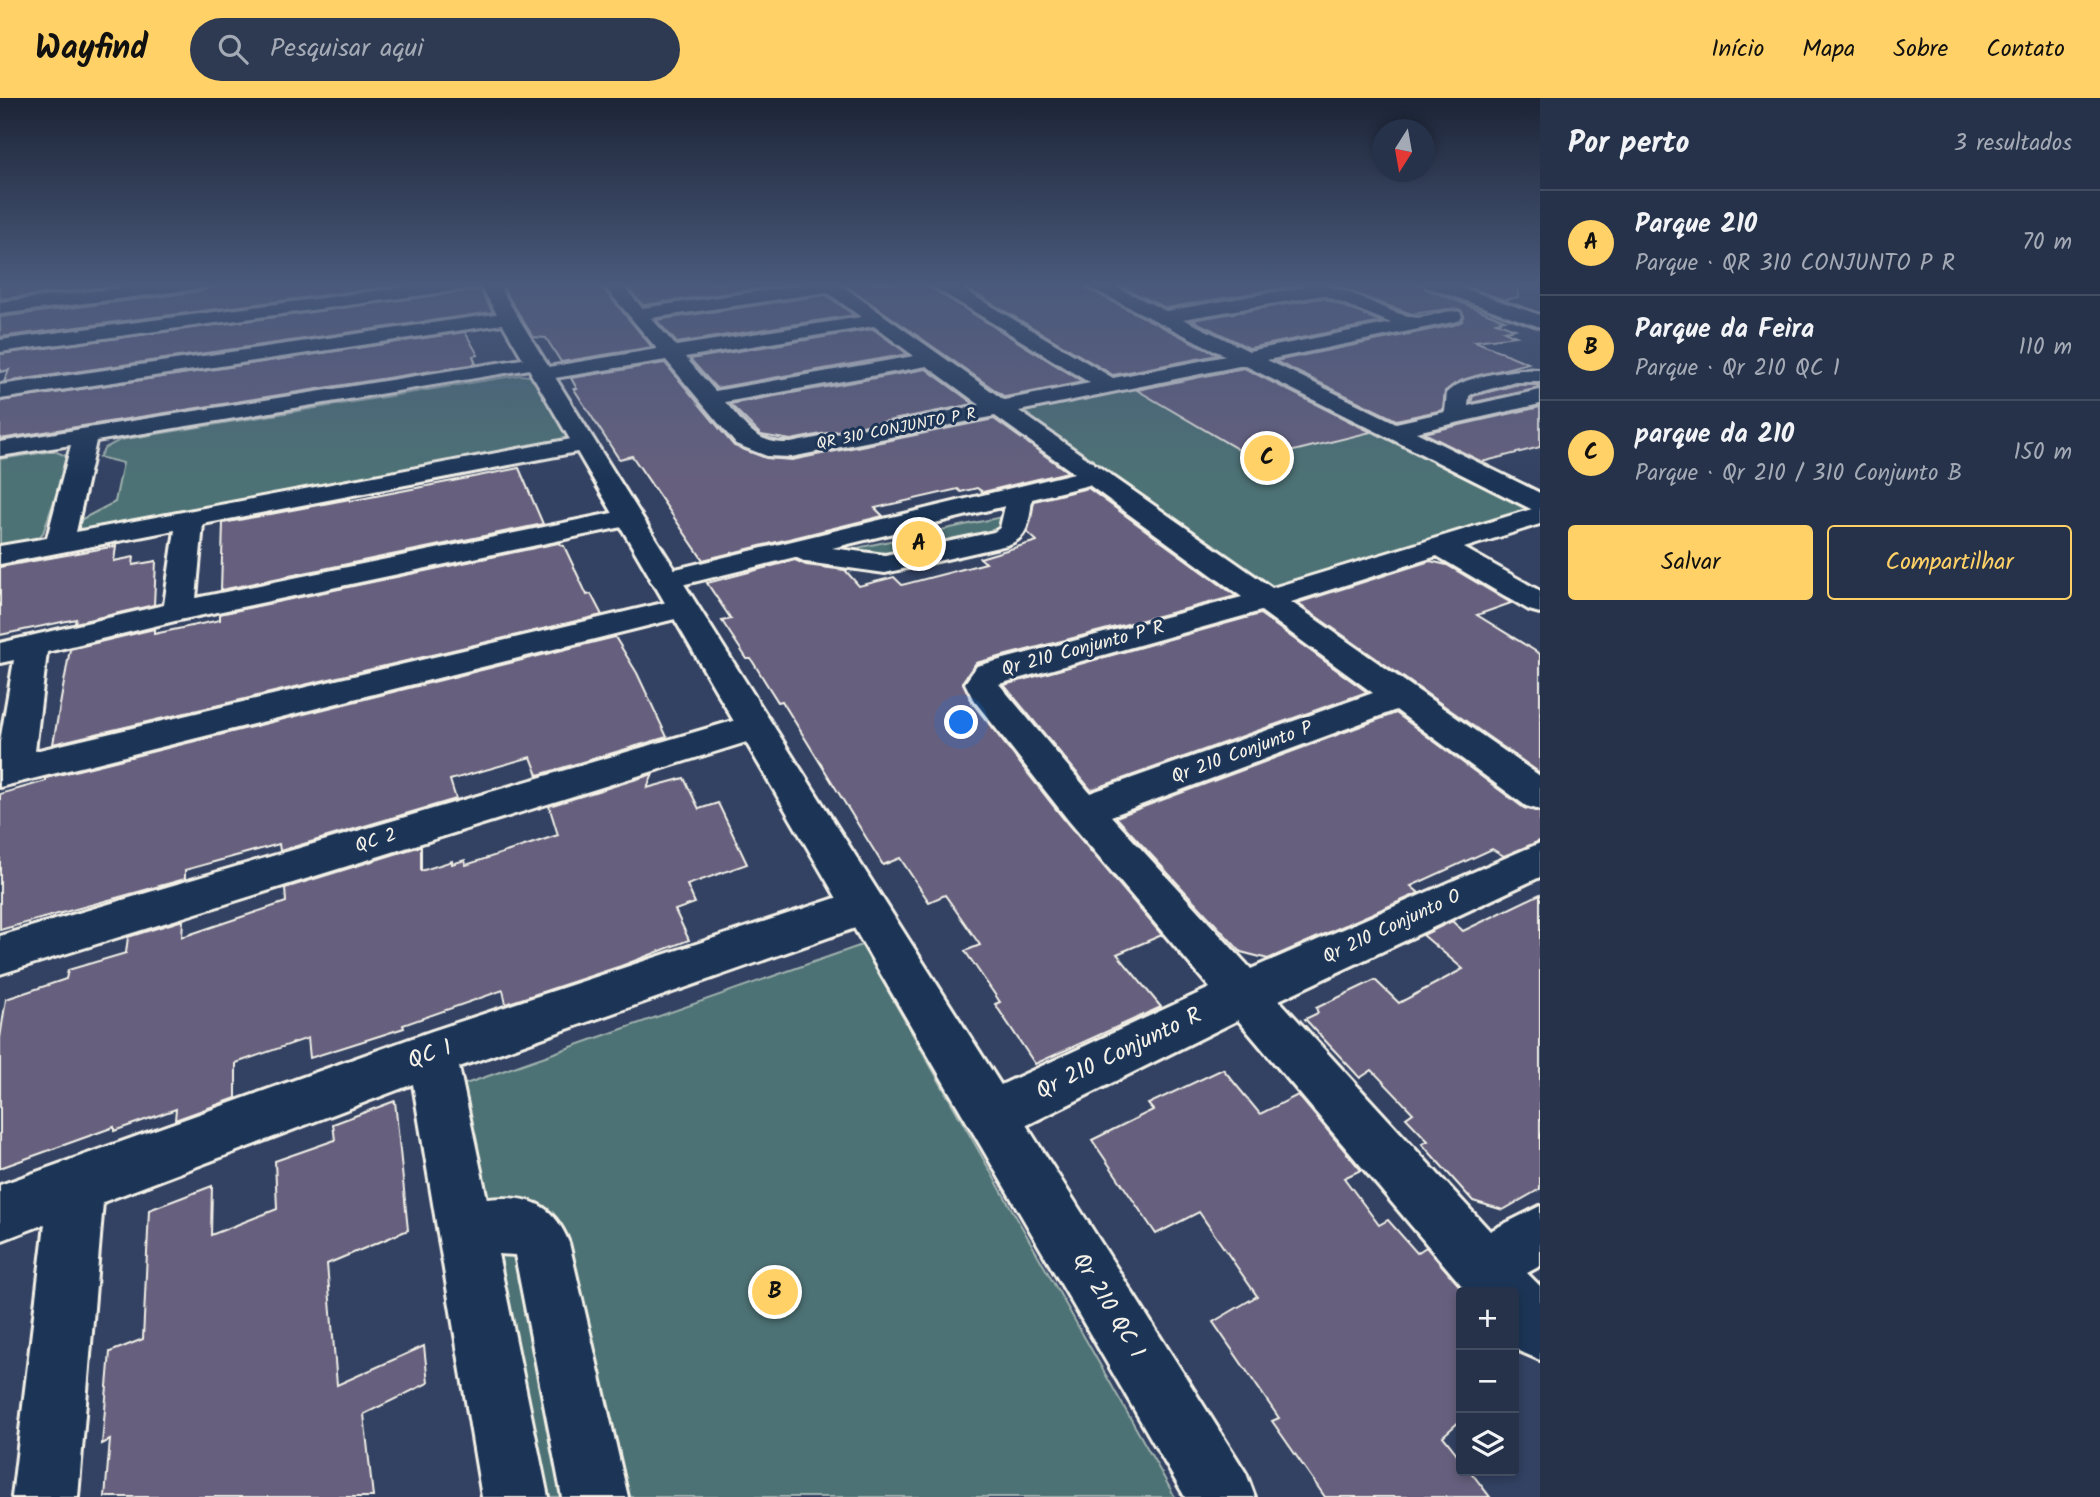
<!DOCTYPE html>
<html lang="pt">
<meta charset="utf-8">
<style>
body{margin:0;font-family:Kalam,sans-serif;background:#2e3a51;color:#f1f3f6}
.controls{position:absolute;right:21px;bottom:21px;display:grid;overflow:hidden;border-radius:7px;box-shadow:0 4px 10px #0003}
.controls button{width:63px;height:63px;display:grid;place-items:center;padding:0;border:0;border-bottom:2px solid #424d62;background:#26324a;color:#f1f3f6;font:35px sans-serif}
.compass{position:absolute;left:1372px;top:21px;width:63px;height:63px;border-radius:50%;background:#26324a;box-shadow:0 4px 10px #0003;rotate:191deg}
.you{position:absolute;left:962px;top:625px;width:24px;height:24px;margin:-18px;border:5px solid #fff;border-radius:50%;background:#1a73e8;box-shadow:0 0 0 10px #1a73e833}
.badge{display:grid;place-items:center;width:46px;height:46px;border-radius:50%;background:#ffd166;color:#111;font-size:23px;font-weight:700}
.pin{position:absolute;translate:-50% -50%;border:4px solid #fff;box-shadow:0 2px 7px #0006}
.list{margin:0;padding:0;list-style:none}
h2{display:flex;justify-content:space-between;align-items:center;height:91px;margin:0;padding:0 28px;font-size:30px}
h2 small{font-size:23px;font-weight:400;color:#a4aab5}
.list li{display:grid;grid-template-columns:46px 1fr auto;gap:21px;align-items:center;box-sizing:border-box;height:105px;padding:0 28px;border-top:2px solid #424d62}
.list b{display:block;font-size:26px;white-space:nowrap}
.list p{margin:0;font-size:23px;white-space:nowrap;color:#a4aab5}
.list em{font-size:23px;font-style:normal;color:#a4aab5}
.actions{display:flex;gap:14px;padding:21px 28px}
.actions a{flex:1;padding:16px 0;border:2px solid #ffd166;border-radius:7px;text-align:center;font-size:24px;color:#ffd166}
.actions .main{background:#ffd166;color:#111}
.icon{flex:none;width:38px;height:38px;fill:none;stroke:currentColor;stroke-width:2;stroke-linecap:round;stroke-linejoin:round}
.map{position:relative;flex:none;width:1540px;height:1399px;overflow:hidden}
header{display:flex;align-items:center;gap:42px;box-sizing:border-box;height:98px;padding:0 35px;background:#ffd166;color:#111}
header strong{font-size:33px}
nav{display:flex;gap:38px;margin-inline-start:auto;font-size:24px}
.search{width:490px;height:63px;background:#2e3a51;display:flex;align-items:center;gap:18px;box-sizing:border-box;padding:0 24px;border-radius:38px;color:#a4aab5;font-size:26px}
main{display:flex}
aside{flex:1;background:#26324a}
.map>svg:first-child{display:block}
.green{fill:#4d7275;stroke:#a0b2ae;stroke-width:2}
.building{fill:#66617e;stroke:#f4f1e8;stroke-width:2}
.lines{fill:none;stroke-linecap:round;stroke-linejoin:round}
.minor-casing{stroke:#f4f1e8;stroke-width:6}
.tertiary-casing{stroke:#f4f1e8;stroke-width:6}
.minor{fill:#1d3557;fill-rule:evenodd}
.tertiary{fill:#1d3557;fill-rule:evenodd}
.labels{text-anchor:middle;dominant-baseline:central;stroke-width:6;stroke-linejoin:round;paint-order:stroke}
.far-street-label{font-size:16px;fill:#f4f1e8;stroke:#1d3557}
.street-label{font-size:19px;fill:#f4f1e8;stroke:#1d3557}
.near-street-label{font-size:23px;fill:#f4f1e8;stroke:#1d3557}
</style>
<header>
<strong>Wayfind</strong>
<div class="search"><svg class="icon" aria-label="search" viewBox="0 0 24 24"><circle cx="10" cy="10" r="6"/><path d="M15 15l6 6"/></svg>Pesquisar aqui</div>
<nav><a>Início</a><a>Mapa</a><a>Sobre</a><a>Contato</a></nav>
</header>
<main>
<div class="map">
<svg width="1540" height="1399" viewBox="0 0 1540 1399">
<rect width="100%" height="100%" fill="#334263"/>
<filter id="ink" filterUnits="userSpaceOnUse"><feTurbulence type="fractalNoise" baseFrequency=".0143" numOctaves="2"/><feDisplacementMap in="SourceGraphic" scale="14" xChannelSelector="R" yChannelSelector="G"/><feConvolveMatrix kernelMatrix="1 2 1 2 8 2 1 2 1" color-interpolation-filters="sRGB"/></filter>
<g filter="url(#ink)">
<g class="green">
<polygon points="1257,266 1540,406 1540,416 1277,496 1022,314"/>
<polygon points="520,277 537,279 572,341 85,435 77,430 82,421 115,404 123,365 99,359 105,350 120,342"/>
<polygon points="54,353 69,359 43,435 34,444 0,454 0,361"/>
<polygon points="1011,417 1007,437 891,464 829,456"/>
<polygon points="862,847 1175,1399 528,1399 454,990"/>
</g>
<g class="building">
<polygon points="0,185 52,185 51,187 142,185 0,201"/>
<polygon points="242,185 419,185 0,239 0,219 202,193 210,189"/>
<polygon points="500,185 599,185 652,249 561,264 546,240 533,239"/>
<polygon points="623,185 801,185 643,207"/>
<polygon points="842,185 928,185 933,191 1083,284 1005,299"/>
<polygon points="957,185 1083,185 1088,191 1218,257 1113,277"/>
<polygon points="1113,185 1298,185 1300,187 1166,210"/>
<polygon points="1323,185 1421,185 1426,191 1505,222 1496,224 1515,231 1504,233 1516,238 1475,243 1528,265 1463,282 1445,293 1443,312 1396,322 1275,263 1454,227 1462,223 1462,213 1448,211 1412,216"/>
<polygon points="1456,185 1517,185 1518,199 1504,202"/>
<polygon points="479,191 493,214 4,284 9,272 0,274 0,256"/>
<polygon points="826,197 854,217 677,245 656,222"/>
<polygon points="1323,200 1382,224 1249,250 1192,222"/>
<polygon points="873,231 908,256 716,290 690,261"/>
<polygon points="465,234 478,257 473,258 476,266 0,341 0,303"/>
<polygon points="665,265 734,348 766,360 792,362 994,321 1068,374 983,394 977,390 961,394 958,391 875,410 883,418 703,462 632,358 619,361 574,291 577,291 571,280"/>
<polygon points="1244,270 1371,334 1265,360 1251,359 1137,292"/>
<polygon points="926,271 974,306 791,342 761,337 730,306"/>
<polygon points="1515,287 1540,287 1540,290 1471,305 1473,298"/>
<polygon points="1540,309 1540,349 1482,364 1424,335"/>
<polygon points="519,370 543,426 221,492 223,425 350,401 350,403"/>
<polygon points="1088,390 1236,498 976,565 963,583 971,603 1067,725 1162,837 1117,856 1161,909 1035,966 995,906 1000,904 965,853 980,847 945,797 929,804 900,760 883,767 782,603 778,604 751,561 747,561 722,523 731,521 707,485 795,462 806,467 845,472 859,488 894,479 902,487 986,465 980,460 1037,443 1027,434 1034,403"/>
<polygon points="558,445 564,448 587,497 591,496 602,517 53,646 70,551 154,531 154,536 220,522 220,516"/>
<polygon points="116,448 114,463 134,459 133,467 156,463 154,507 75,525 76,521 0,537 0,469"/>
<polygon points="1430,463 1447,467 1511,505 1477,517 1540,556 1540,675 1297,505"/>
<polygon points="1260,516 1367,594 1091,692 1004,587"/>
<polygon points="615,539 637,575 667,639 538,677 531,659 450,682 456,701 280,753 279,746 185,772 185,781 0,832 0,696 46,683 46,680"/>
<polygon points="1396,615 1524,710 1540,714 1540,743 1504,758 1492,751 1411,788 1419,795 1268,861 1241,854 1116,719"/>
<polygon points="653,676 647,690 684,680 699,711 718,705 747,766 687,787 695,805 675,812 689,842 621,868 506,906 503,892 403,927 404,930 310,960 308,940 236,965 236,1000 175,1022 176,1011 114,1033 114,1029 0,1070 0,940 6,901 66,881 68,872 126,855 128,839 183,822 182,839 286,804 285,790 421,748 421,773 452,763 452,766 465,762 466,767 558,737 549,708"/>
<polygon points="1540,796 1540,1091 1503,1112 1473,1103 1422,1046 1428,1043 1406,1020 1413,1015 1372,972 1360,980 1305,921 1318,915 1316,910 1375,882 1399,905 1463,871 1423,837 1452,823 1463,833"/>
<polygon points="1223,971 1260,1016 1298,997 1361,1072 1344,1080 1379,1127 1388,1122 1417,1155 1426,1149 1465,1194 1461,1194 1461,1322 1443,1338 1461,1361 1461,1373 1470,1373 1490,1399 1325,1399 1272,1323 1279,1320 1213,1224 1257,1198 1199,1114 1156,1136 1092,1042 1153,1012 1148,1006"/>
<polygon points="395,1003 408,1132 327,1166 337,1287 424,1248 428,1285 364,1316 373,1399 105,1399 110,1342 102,1346 110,1254 143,1241 149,1112 212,1088 211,1137 277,1111 275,1063 335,1042 333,1026"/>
</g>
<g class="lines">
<g class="minor-casing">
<g id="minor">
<polygon points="162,185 211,185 202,190 0,216 0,204"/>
<polygon points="437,185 484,185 475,190 0,254 0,242"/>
<path d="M602,185h18l22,25 175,-25h21l166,117 86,-17 -156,-96 -3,-4h21l161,95 113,-22 -137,-69 -3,-4h22l58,28 139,-24 -4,-4c44,0 70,24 110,34 15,4 33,-9 49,-5l2,4 -2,4 -7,2 -186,38 129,63 49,-11 2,-19c12,-17 73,-25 93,-23v12h-25l-43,12 -3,2 -1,10 72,-16v14l-124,28 124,61v31l-76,24 76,43v22l-11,-3 -92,-54 -146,46 249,174v34l-14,-4 -130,-96 -285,106 140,153 289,-126v34l-261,123 211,231 50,-25v60l-13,7 13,13v74l-21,-9 -5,-5v-54h-46l-5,-5 -225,-267 -227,113 -18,8 -18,-8 -8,-18 8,-18 235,-109 -141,-167 -96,-122 -8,-16 12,-17 265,-69 -153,-112 -57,14c-3,23 -3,41 -29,47l-118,27 -79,-11 -11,-5 -130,32 -10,-3 -5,-6 5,-6 419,-101 -79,-57 -204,41 -24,-1 -31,-12 -70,-84 -124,20 -8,-1 -3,-5 3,-5 8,-1 115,-19zM827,194l34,25 -185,29 -25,-28zM1323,197l68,28 -142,28 -66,-32zM874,228l40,30 -199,35 -30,-34zM1244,267l287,144h1l-260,79 -253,-177zM927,268l53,39 -189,38c-36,1 -44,-16 -66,-41zM1005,408l-5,22 -6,4 -109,23 -53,-7zM1261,513l112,82 -283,100 -91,-109z"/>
<polygon points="509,214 516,216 519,220 516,224 0,301 0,287"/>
<polygon points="535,259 542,261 545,265 542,269 96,343 76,434 582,339 591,341 594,346 591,351 582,353 203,426 196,500 627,412 637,414 641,420 637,426 627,428 179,522 47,554 35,653 680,501 691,503 695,510 691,517 0,689 0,644 14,562 0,565 0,545 164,507 175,432 0,466 0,448 47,440 71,347 0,358 0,344"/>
<polygon points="753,617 766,620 771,629 766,638 0,876 0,838"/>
<path d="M863,791l15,5 6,13 -6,13 -419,147 28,132c42,-4 66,4 82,44l59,254h-66l-47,-242 -17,-1 50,243h-66l-69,-413 -310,118 -25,295h-66l33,-273 -45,17v-56l432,-154z"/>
</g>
</g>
<g class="tertiary-casing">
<g id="tertiary">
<path d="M479,185h18c245,399 500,793 749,1190l9,24h-70z"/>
<polygon points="1424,185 1449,185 1540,217 1540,229 1427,189"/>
</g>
</g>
<use href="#minor" class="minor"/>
<use href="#tertiary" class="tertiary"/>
</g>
</g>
<linearGradient id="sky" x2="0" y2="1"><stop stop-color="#1c2436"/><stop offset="0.49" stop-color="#4a5a7c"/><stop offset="1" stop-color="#4a5a7c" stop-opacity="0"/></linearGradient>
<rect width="1540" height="381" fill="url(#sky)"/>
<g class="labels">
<g class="far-street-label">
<text transform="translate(896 331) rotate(-11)">QR 310 CONJUNTO P R</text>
</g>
<g class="street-label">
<text transform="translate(1083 551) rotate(-15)">Qr 210 Conjunto P R</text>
<text transform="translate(1242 655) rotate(-20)">Qr 210 Conjunto P</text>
<text transform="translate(376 743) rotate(-17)">QC 2</text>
<text transform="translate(1392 829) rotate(-25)">Qr 210 Conjunto O</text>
</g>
<g class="near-street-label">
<text transform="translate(1119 956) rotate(-26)">Qr 210 Conjunto R</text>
<text transform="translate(430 957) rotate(-20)">QC 1</text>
<text transform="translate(1108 1208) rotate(59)">Qr 210 QC 1</text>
</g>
</g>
</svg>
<div class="controls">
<button>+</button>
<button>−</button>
<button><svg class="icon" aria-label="layers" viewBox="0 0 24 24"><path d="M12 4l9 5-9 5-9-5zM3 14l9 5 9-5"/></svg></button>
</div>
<svg class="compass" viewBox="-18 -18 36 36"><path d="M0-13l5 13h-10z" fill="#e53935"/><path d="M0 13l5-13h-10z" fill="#a4aab5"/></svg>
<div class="you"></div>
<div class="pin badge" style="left:919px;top:446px">A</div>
<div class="pin badge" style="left:775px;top:1194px">B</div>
<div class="pin badge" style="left:1267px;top:360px">C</div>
</div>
<aside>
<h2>Por perto<small>3 resultados</small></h2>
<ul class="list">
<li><span class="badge">A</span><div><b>Parque 210</b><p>Parque · QR 310 CONJUNTO P R</p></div><em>70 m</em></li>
<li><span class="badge">B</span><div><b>Parque da Feira</b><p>Parque · Qr 210 QC 1</p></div><em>110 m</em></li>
<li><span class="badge">C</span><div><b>parque da 210</b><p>Parque · Qr 210 / 310 Conjunto B</p></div><em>150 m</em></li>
</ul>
<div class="actions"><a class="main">Salvar</a><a>Compartilhar</a></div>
</aside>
</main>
